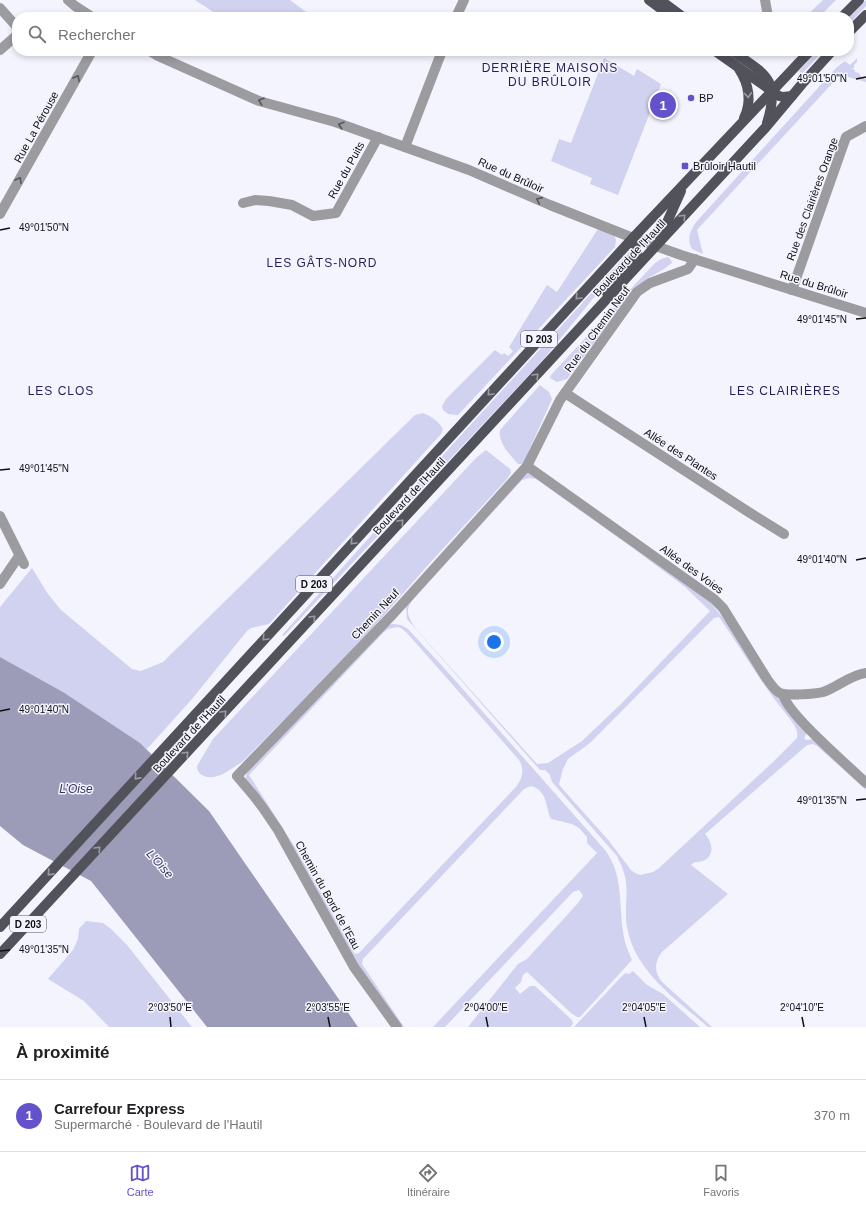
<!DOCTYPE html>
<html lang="fr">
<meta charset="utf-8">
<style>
body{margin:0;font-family:Helvetica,sans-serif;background:#f2f2f2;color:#202124}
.you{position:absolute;left:494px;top:642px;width:14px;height:14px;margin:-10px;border:3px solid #fff;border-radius:50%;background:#1a73e8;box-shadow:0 0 0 6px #1a73e833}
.badge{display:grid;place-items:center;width:26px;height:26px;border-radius:50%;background:#6452cc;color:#fff;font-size:13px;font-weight:700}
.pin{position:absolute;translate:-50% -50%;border:2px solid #fff;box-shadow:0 1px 4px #0006}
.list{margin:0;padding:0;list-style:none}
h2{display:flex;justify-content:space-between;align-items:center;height:52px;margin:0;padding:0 16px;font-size:17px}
h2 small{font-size:13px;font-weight:400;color:#757577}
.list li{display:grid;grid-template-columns:26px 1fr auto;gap:12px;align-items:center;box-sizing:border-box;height:72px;padding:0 16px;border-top:1px solid #e0e0e0}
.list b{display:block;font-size:15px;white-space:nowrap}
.list p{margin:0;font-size:13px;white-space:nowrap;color:#757577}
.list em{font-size:13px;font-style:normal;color:#757577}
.icon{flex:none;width:22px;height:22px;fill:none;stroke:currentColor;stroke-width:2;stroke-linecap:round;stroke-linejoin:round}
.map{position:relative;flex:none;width:866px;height:1027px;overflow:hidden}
.search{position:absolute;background:#fff;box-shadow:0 2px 6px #0003;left:12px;right:12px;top:12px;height:44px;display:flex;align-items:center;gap:10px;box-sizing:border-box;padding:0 14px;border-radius:16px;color:#757577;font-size:15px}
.sheet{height:124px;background:#fff}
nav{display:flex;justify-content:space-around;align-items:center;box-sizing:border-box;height:56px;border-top:1px solid #e0e0e0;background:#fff;font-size:11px;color:#757577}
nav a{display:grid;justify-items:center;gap:2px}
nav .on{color:#6452cc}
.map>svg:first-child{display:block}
.green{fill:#d1d1f0;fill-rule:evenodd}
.water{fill:#9c9cb9}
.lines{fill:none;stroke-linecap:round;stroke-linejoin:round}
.minor{stroke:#9b9ba0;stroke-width:10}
.major{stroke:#52525a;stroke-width:10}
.oneway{stroke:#55555a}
.oneway2{stroke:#9b9ba4}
.ticks{fill:none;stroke:#0f0f13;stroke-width:1.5}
.poi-dot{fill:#6452cc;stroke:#f4f4fe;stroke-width:1.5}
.labels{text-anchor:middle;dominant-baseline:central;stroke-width:3;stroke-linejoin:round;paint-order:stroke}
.shield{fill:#f4f4fe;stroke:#54545a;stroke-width:1}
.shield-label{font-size:10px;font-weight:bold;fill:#0f0f13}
.poi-label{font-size:11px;fill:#0f0f13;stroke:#f4f4fe;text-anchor:start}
.street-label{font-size:11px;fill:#0f0f13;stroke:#f4f4fe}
.neighbourhood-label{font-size:12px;letter-spacing:1px;fill:#271e58;stroke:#f4f4fe}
.water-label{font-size:12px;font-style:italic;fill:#36335e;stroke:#f4f4fe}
.ticks-label{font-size:10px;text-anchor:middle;fill:#0f0f13;stroke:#f4f4fe;stroke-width:3;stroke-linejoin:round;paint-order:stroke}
</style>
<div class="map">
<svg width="866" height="1027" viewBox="0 0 866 1027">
<rect width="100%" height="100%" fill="#f4f4fe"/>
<g class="green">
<polygon points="195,0 290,0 313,17 221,17"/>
<polygon points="823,0 836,0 819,17 805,17"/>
<polygon points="866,0 866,6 849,24 849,17"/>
<polygon points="817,51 823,51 801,75 799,71"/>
<polygon points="604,58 634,76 637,69 661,84 618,195 590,184 592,178 551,161 559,139 571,143"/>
<path d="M857,58v4l-3,3v3l-4,1h4l1,3 4,1 2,4 5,2v3l-18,-5 -9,-1 -142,154 6,24 -11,-5c-6,-10 -1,-21 6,-29l139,-153 8,-6 5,4z"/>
<polygon points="598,229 614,235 616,240 615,247 458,415 448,414 443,410 442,406 446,399 495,350 502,355 504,353 508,356 513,351 509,347 547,285 557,292"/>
<polygon points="630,251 632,251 631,255 591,301 543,360 284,636 282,635 453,444"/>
<polygon points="668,257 671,260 672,263 664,269 648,278 630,295 567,379 557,382 550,378 551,375 654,264 661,259"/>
<path d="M540,385l9,7 3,7 -29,65h-5c-8,-10 -20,-20 -18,-34z"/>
<path d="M423,413c7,3 18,9 20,17l-2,4 -172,190 -18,4 -4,3 -55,68 -45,50 -84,-57 -63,-35v-50l32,-39 16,26 13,16 71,59 9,2 22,-9 252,-247z"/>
<path d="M486,450l24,19 1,4 -4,6 -79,86 -77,88 -109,109c-11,7 -25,19 -38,14 -5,-2 -7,-6 -7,-10l16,-27 264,-282z"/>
<path d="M527,471l178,125 24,29 37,58 41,50 -3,5 2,2 8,-1 52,48v3l-49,-44 -4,-2 -6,1 -102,89c11,12 8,29 -10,28l-4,3 37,29 -66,58c-8,10 -8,20 0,30l50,45h-4c-32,-28 -73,-55 -81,-100 -3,-15 1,-30 -1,-45 -1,-9 -5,-18 -9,-26l-65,-74 -2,-7 -5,-5h-5l-133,-151 -1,-13zM529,478l7,1 98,70 51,38 25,24 -88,92 -40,38 -34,22 -11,1 -121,-135c-10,-15 -12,-20 1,-34l105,-115zM719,617c23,33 42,66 67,97 5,7 13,14 11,24l-24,24 -115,107 -5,3 -13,3 -5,-2 -4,-3 -22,-29 -49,-55 -1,-2 4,-15 5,-10 22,-16 124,-125z"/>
<path d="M393,624l8,1 7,4 37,40 160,181c18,24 14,52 18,81 1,10 5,20 9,29l-52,57h-3l-6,-4 -44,-41 -4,3 -2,7 -6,6 5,6 10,-8h5l37,34 1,4 -3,3h-102l50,-63 9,-5 51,-56 5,-7 -1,-2 -3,-4 -6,2 -128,135h-12l164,-174 -10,-10v-6l-8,-9 -7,-4 -21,-5c-6,-13 -3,-28 -20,-33l-7,3 -161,170 -1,5 42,63h-5l-45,-65 -108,-183v-4l2,-4 138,-146zM397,627l4,1 6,5 112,127c7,11 2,22 -6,30l-154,163 -4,1 -59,-105 -47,-74 135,-143 4,-3z"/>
<polygon points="86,921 103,923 111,929 127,945 192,1027 109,1027 84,1001 48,979 73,950 78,939 79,929"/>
<polygon points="633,971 647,985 663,994 700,1027 574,1027 623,975 626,973 629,974"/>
</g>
<polygon class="water" points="0,657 63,692 140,743 209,811 358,1027 207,1027 91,881 23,845 0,826"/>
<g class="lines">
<g class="minor">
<polyline points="68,0 75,6 92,17"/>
<polyline points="765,0 768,17"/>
<polyline points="0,8 17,27"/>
<polyline points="456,17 464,0"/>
<polyline points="0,50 17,35"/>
<polyline points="150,51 158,56 259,101 335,122 469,170 550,205 633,238 681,255 866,313"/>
<polyline points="405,147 442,51"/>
<polyline points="243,203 255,200 269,201 292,205 313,216 336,213 378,137"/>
<polyline points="0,214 92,51"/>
<polyline points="792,290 846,137 866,126"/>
<polyline points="565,393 747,511 784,534"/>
<path d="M527,466l187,133 9,9 44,71c4,5 7,11 13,14 6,3 36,1 43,-1 15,-5 27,-17 43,-19"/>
<polyline points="0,516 24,564"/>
<polyline points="0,584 19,556"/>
<path d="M783,694c3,19 67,73 83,89"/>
<polyline points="397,1027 354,967 278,830 263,808 254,796 237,776 394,613 527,466 560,400 637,292 650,283 688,269 695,259"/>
</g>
<g class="major">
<polyline points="649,0 664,11"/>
<polyline points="660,0 683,17"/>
<polyline points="842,17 859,0"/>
<polyline points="849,32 866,15"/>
<polyline points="715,51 779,96 783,97 792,96"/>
<path d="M732,51c33,23 49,28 35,72"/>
<path d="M739,69c10,15 13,33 5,49"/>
<polyline points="660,238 681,191"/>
<polyline points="605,291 629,265 637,254 633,238"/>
<polyline points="0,927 633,238 810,51"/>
<polyline points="0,954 766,127 802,84 832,51"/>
</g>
</g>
<defs><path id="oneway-chevron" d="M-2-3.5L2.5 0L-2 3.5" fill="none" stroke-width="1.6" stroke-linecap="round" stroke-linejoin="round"/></defs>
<g class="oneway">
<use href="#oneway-chevron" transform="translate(77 78) rotate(-61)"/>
<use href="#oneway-chevron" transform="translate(261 101) rotate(-161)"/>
<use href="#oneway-chevron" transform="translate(341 125) rotate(-162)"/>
<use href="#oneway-chevron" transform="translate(19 180) rotate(-60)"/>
<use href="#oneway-chevron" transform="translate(539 200) rotate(-156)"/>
</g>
<g class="oneway2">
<use href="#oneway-chevron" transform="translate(748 95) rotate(85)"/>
<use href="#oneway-chevron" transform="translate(683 217) rotate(-47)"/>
<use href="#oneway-chevron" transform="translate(578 297) rotate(133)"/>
<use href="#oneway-chevron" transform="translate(536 376) rotate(-47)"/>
<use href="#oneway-chevron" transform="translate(490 393) rotate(133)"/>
<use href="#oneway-chevron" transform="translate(401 522) rotate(-47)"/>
<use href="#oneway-chevron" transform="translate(353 542) rotate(133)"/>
<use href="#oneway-chevron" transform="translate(313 618) rotate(-47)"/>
<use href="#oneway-chevron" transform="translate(265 638) rotate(133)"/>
<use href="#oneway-chevron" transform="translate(224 713) rotate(-47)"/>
<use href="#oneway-chevron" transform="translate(186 754) rotate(-47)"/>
<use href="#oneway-chevron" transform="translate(137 777) rotate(132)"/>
<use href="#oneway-chevron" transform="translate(98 849) rotate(-47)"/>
<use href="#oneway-chevron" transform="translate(50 873) rotate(132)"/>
</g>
<path class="ticks" d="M856,79l10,-2M0,230l10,-2M856,319l10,-1M0,470l10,-1M856,560l10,-2M0,711l10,-2M856,800l10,-1M0,951l10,-1M170,1017l1,10M328,1017l2,10M486,1017l2,10M644,1017l2,10M802,1017l2,10"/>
<g class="poi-dot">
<circle cx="691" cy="98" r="4"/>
<rect x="681" y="162" width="8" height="8" rx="2"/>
</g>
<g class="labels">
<g class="shield">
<rect x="521" y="331" width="36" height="16" rx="3"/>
<rect x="296" y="576" width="36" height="16" rx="3"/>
<rect x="10" y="916" width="36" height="16" rx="3"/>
</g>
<g class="shield-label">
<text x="539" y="339">D 203</text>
<text x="314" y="584">D 203</text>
<text x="28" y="924">D 203</text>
</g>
<g class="poi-label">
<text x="699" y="98">BP</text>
<text x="693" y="166">Brûloir Hautil</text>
</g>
<g class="street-label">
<text transform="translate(36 127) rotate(-61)">Rue La Pérouse</text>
<text transform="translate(346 170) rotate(-61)">Rue du Puits</text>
<text transform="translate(511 175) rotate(24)">Rue du Brûloir</text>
<text transform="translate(812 199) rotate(-70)">Rue des Clairières Orange</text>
<text transform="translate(629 258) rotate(-47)">Boulevard de l'Hautil</text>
<text transform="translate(814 284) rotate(17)">Rue du Brûloir</text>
<text transform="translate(597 329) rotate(-54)">Rue du Chemin Neuf</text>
<text transform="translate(681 454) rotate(33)">Allée des Plantes</text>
<text transform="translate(409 496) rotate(-47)">Boulevard de l'Hautil</text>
<text transform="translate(692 569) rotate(36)">Allée des Voies</text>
<text transform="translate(375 614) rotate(-47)">Chemin Neuf</text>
<text transform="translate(189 734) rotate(-47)">Boulevard de l'Hautil</text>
<text transform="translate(328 895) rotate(61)">Chemin du Bord de l'Eau</text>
</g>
<g class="neighbourhood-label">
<text x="550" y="68">DERRIÈRE MAISONS<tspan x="550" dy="14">DU BRÛLOIR</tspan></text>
<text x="322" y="263">LES GÂTS-NORD</text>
<text x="61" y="391">LES CLOS</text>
<text x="785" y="391">LES CLAIRIÈRES</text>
</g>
<g class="water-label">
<text x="76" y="789">L’Oise</text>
<text transform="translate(160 864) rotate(48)">L'Oise</text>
</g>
</g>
<g class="ticks-label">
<text x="822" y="82">49°01'50"N</text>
<text x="44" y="231">49°01'50"N</text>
<text x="822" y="323">49°01'45"N</text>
<text x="44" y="472">49°01'45"N</text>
<text x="822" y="563">49°01'40"N</text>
<text x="44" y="713">49°01'40"N</text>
<text x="822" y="804">49°01'35"N</text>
<text x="44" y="953">49°01'35"N</text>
<text x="170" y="1011">2°03'50"E</text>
<text x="328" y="1011">2°03'55"E</text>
<text x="486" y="1011">2°04'00"E</text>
<text x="644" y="1011">2°04'05"E</text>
<text x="802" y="1011">2°04'10"E</text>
</g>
</svg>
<div class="you"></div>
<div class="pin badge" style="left:663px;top:105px">1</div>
<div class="search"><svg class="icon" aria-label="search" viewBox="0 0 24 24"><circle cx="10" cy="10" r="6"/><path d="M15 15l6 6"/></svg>Rechercher</div>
</div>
<section class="sheet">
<h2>À proximité<small></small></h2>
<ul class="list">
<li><span class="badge">1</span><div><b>Carrefour Express</b><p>Supermarché · Boulevard de l'Hautil</p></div><em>370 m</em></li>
</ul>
</section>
<nav>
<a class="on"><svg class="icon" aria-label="map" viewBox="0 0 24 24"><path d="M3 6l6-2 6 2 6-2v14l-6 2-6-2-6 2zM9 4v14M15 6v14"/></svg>Carte</a>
<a><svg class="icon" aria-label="directions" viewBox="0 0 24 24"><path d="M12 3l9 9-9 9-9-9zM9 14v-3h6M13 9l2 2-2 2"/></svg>Itinéraire</a>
<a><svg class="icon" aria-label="saved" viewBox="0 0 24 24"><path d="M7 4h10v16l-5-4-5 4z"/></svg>Favoris</a>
</nav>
